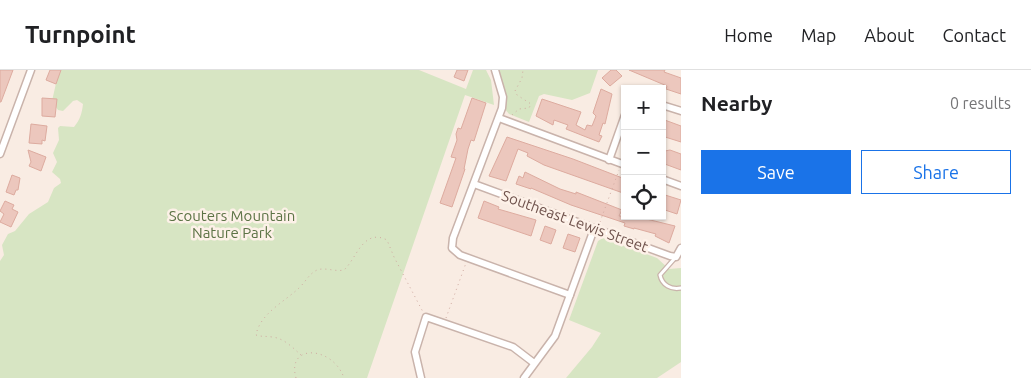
<!DOCTYPE html>
<meta charset="utf-8">
<style>
body{margin:0;font-family:Ubuntu,sans-serif;background:#f6f6f6;color:#202124}
.controls{position:absolute;right:15px;top:15px;display:grid;overflow:hidden;border-radius:0px;box-shadow:0 1px 4px #0004}
.controls button{width:45px;height:45px;display:grid;place-items:center;padding:0;border:0;border-bottom:1px solid #e0e0e0;background:#fff;color:#202124;font:25px sans-serif}
.list{margin:0;padding:0;list-style:none}
h2{display:flex;justify-content:space-between;align-items:center;height:65px;margin:0;padding:0 20px;font-size:21px}
h2 small{font-size:16px;font-weight:400;color:#757577}
.actions{display:flex;gap:10px;padding:15px 20px}
.actions a{flex:1;padding:11px 0;border:1px solid #1a73e8;border-radius:0px;text-align:center;font-size:18px;color:#1a73e8}
.actions .main{background:#1a73e8;color:#fff}
.icon{flex:none;width:28px;height:28px;fill:none;stroke:currentColor;stroke-width:2;stroke-linecap:round;stroke-linejoin:round}
.map{position:relative;flex:none;width:681px;height:308px;overflow:hidden}
header{display:flex;align-items:center;gap:30px;box-sizing:border-box;height:70px;padding:0 25px;background:#fff;border-bottom:1px solid #e0e0e0}
header strong{font-size:24px}
nav{display:flex;gap:28px;margin-inline-start:auto;font-size:18px}
main{display:flex}
aside{flex:1;background:#fff}
.map>svg:first-child{display:block}
.green{fill:#d7e5c3}
.building{fill:#ecc7bd;stroke:#ddab9f}
.lines{fill:none;stroke-linecap:round;stroke-linejoin:round}
.lane-casing{stroke:#c9b3ab;stroke-width:5.5}
.street-casing{stroke:#c9b3ab;stroke-width:9}
.path{stroke:#d0aaa1;stroke-width:1;stroke-dasharray:1 4;stroke-linecap:butt}
.lane{stroke:#fff;stroke-width:3}
.street{stroke:#fff;stroke-width:6}
.labels{text-anchor:middle;dominant-baseline:central;stroke-width:5;stroke-linejoin:round;paint-order:stroke}
.park-label{font-size:15px;fill:#5c7345;stroke:#fdf1e8}
.street-label{font-size:15px;fill:#6f524c;stroke:#fdf1e8}
</style>
<header>
<strong>Turnpoint</strong>
<nav><a>Home</a><a>Map</a><a>About</a><a>Contact</a></nav>
</header>
<main>
<div class="map">
<svg width="681" height="308" viewBox="0 0 681 308">
<rect width="100%" height="100%" fill="#f9ece3"/>
<g class="green">
<path d="M59,0h360l47,19 7,-19h13l5,10 3,25 -29,-10 -98,283h-367v-117l4,-6 -2,-10 6,-11 7,-3 14,-17 19,-12 6,-14 7,-5 -1,-4 -8,-7 5,-10 -4,-9 6,-13 -1,-12 2,-2 14,1c6,-7 8,-14 9,-23l-6,-4 -4,1 -10,10 -5,-1 -6,-9z"/>
<polygon points="499,0 598,0 590,23 572,30 544,24 539,26 529,52 509,44 504,38 505,26"/>
<polygon points="603,168 657,188 669,199 681,198 681,292 657,308 566,308 592,277 601,263 569,250 598,171"/>
</g>
<g class="building">
<polygon points="0,0 13,0 1,32 0,32"/>
<polygon points="50,0 61,0 56,14 46,10"/>
<polygon points="457,0 468,0 464,11 454,7"/>
<polygon points="611,0 616,0 622,6 610,16 602,8"/>
<polygon points="629,0 665,0 664,2 681,8 681,24 666,19 667,16"/>
<polygon points="601,19 612,24 605,54 603,53 599,65 602,66 599,72 566,59 568,55 554,50 553,55 536,46 542,29 581,42 576,55 585,60 587,55 592,56 596,46 593,43"/>
<polygon points="42,28 57,29 55,47 42,46"/>
<polygon points="472,28 486,33 474,71 471,70 468,79 464,99 465,99 452,137 440,133 456,88 451,87 457,70 456,64 458,58 461,59"/>
<polygon points="662,49 681,56 681,72 662,66"/>
<polygon points="31,54 47,56 45,71 42,70 42,74 29,73"/>
<polygon points="507,67 573,89 625,109 625,122 623,123 544,95 527,86 528,83 518,79 506,111 489,106"/>
<polygon points="28,80 46,87 41,101 29,96 31,92"/>
<polygon points="670,80 681,84 681,100 662,93 665,81"/>
<polygon points="525,102 560,119 576,124 576,122 622,140 619,146 634,146 675,156 669,173 655,166 656,164 634,158 634,159 624,156 625,153 571,135 531,118 531,119 516,114 519,106 523,108"/>
<polygon points="12,105 20,108 18,120 16,120 14,125 6,122"/>
<polygon points="662,124 681,130 677,144 662,139"/>
<polygon points="5,131 14,135 12,139 18,142 11,157 0,152 4,144 0,141"/>
<polygon points="484,131 499,137 498,139 536,150 531,166 478,148"/>
<polygon points="545,156 556,160 551,174 540,170"/>
<polygon points="568,164 580,168 575,182 563,178"/>
</g>
<g class="lines">
<g class="lane-casing">
<path id="lane" d="M675,188l-15,17c2,10 11,15 21,13"/>
</g>
<g class="street-casing">
<g id="street">
<polyline points="495,0 503,27 502,38 453,168 452,178 460,185 570,225"/>
<polyline points="662,35 681,41"/>
<polyline points="499,48 625,95"/>
<polyline points="0,84 31,0"/>
<polyline points="609,90 625,45"/>
<polyline points="662,109 681,116"/>
<polyline points="474,114 670,186 676,187 681,178"/>
<polyline points="421,308 415,282 426,247 513,277 534,293"/>
<polyline points="524,308 555,266 594,159"/>
</g>
</g>
<g class="path">
<polyline points="512,45 519,39 529,38 531,34 517,25 515,21 522,8 523,0"/>
<polyline points="600,152 619,100"/>
<polyline points="446,248 466,193"/>
<path d="M301,285c-8,-7 -17,-17 -29,-18 -6,-1 -10,0 -16,-2 4,-22 30,-34 44,-48 6,-6 9,-13 17,-17 8,-3 18,2 27,0 13,-12 19,-42 43,-30l7,17 29,55"/>
<path d="M296,308c-10,-35 37,-32 48,0"/>
</g>
<use href="#lane" class="lane"/>
<use href="#street" class="street"/>
</g>
<g class="labels">
<g class="park-label">
<text x="232" y="145">Scouters Mountain<tspan x="232" dy="17">Nature Park</tspan></text>
</g>
<g class="street-label">
<text transform="translate(575 151) rotate(20)">Southeast Lewis Street</text>
</g>
</g>
</svg>
<div class="controls">
<button>+</button>
<button>−</button>
<button><svg class="icon" aria-label="locate" viewBox="0 0 24 24"><circle cx="12" cy="12" r="6"/><path d="M12 2v4M12 18v4M2 12h4M18 12h4"/></svg></button>
</div>
</div>
<aside>
<h2>Nearby<small>0 results</small></h2>
<ul class="list">
</ul>
<div class="actions"><a class="main">Save</a><a>Share</a></div>
</aside>
</main>
